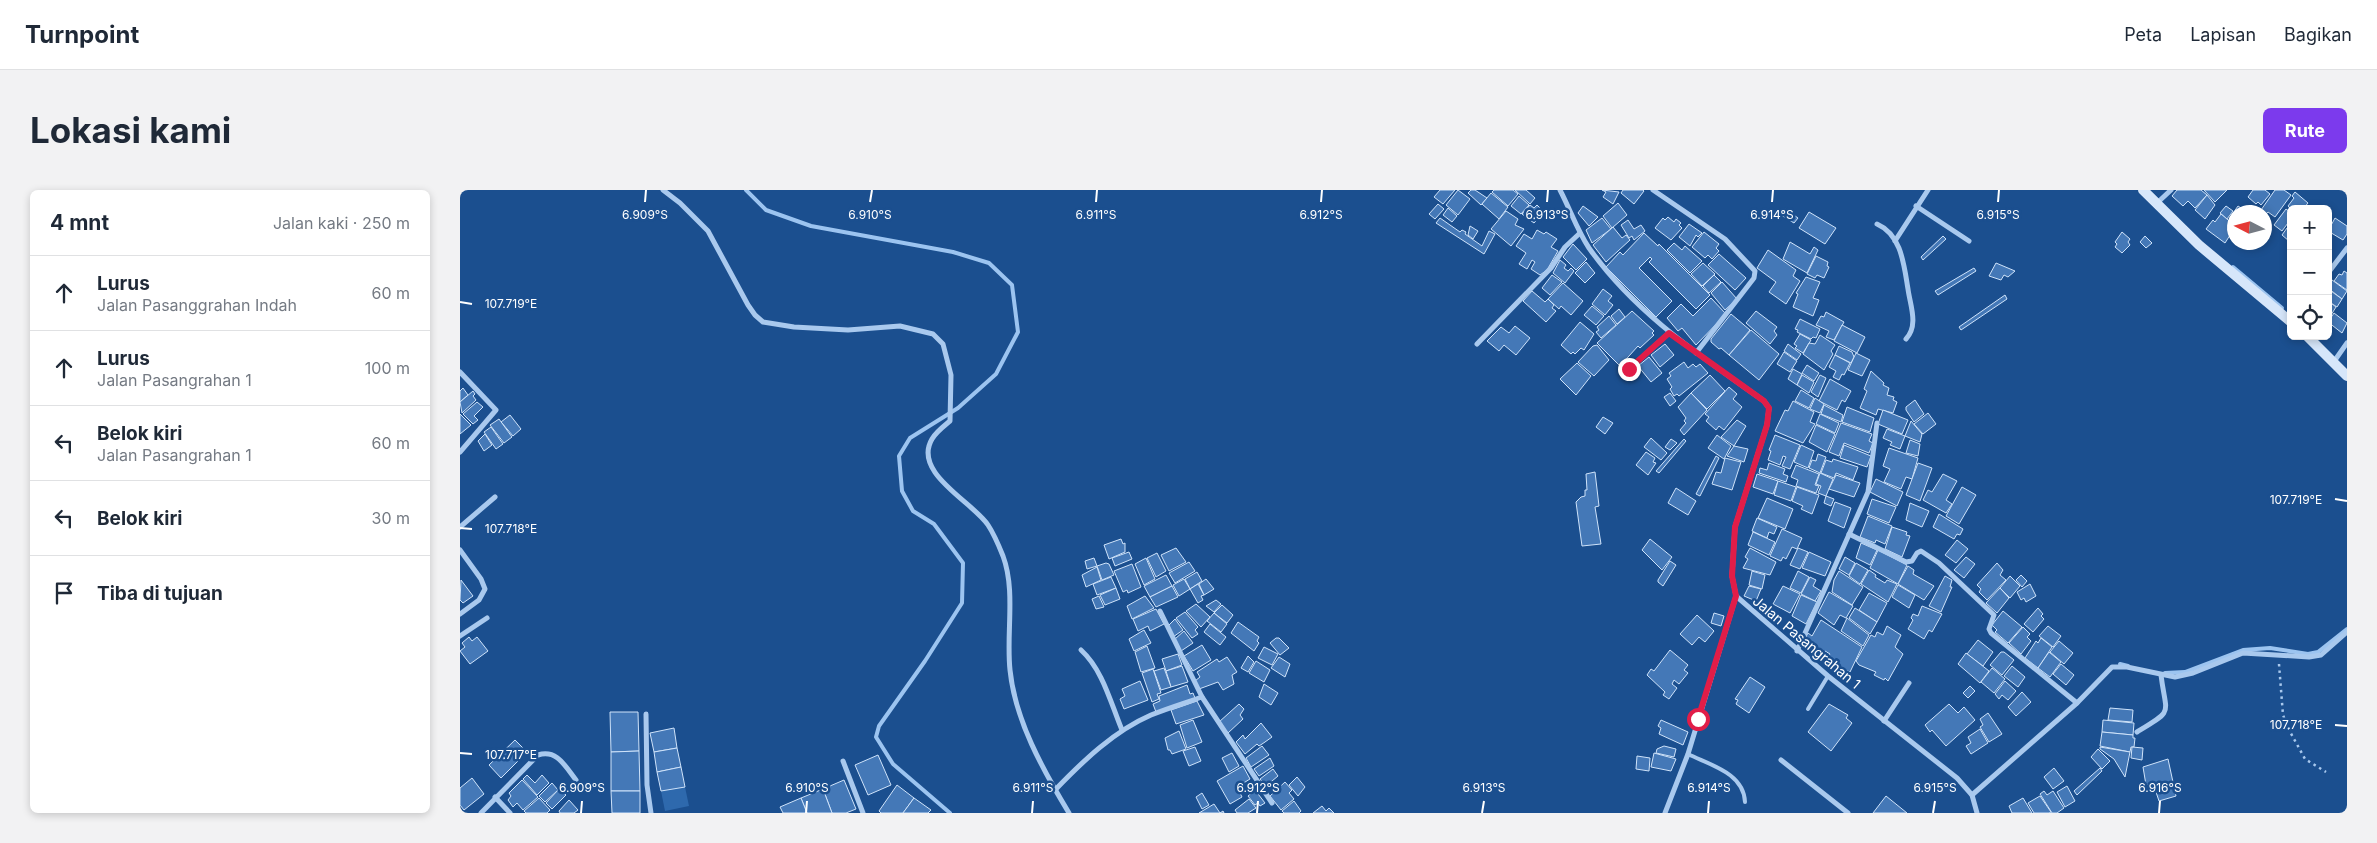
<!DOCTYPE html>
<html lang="id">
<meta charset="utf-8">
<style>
body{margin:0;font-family:Inter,sans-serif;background:#f2f2f3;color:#1f2937}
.controls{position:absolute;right:15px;top:15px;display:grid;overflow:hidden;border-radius:8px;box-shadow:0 2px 8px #0003}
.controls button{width:45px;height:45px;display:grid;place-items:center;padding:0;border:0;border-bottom:1px solid #e0e1e3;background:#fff;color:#1f2937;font:25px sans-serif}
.compass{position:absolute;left:1767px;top:15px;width:45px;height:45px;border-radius:50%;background:#fff;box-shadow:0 2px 8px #0003;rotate:276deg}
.stop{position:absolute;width:15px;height:15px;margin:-11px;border:4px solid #e11d48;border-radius:50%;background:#fff}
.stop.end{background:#e11d48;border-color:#fff;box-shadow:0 1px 5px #0008}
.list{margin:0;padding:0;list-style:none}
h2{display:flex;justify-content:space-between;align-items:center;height:65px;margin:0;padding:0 20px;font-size:21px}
h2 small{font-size:16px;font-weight:400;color:#747a83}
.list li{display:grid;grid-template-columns:32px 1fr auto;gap:15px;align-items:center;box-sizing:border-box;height:75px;padding:0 20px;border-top:1px solid #e0e1e3}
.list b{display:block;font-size:19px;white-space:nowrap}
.list p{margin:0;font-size:16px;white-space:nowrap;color:#747a83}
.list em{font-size:16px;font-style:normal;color:#747a83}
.icon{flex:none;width:28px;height:28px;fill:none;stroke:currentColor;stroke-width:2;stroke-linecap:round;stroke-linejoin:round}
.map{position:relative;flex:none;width:1887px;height:623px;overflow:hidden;border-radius:8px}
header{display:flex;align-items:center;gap:30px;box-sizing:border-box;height:70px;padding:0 25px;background:#fff;border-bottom:1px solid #e0e1e3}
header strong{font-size:24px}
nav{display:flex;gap:28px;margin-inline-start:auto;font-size:18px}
.intro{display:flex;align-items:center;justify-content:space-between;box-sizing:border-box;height:120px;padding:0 30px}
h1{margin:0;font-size:35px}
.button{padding:12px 22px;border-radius:8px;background:#7c3aed;color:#fff;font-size:18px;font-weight:700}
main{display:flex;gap:30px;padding:0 30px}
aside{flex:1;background:#fff;border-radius:8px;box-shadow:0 2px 8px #0003}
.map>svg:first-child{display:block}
.green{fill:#2e69ad}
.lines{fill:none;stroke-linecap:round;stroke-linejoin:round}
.stream{stroke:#9cc4f0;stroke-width:4}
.building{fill:#4478b7;stroke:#cfe3fa}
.path{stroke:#a9c9ee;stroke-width:2.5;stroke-dasharray:2.5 4;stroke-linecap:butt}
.lane{stroke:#a9c9ee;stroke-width:4}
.street{stroke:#a9c9ee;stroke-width:5}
.secondary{stroke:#d6e6fa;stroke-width:10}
.route{stroke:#e11d48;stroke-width:6}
.ticks{fill:none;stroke:#fff;stroke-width:2}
.labels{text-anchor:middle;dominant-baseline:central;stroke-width:5;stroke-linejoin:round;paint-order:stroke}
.street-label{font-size:14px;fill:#fff;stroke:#1b4f8f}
.ticks-label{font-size:12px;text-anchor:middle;fill:#fff;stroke:#1b4f8f;stroke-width:5;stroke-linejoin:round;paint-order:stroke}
</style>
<header>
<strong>Turnpoint</strong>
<nav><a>Peta</a><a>Lapisan</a><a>Bagikan</a></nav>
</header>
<div class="intro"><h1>Lokasi kami</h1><a class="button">Rute</a></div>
<main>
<aside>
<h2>4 mnt<small>Jalan kaki · 250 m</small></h2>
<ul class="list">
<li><svg class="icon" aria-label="ahead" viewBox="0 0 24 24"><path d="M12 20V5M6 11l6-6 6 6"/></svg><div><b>Lurus</b><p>Jalan Pasanggrahan Indah</p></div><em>60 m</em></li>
<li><svg class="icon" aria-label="ahead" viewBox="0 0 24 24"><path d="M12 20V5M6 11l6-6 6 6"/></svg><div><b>Lurus</b><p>Jalan Pasangrahan 1</p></div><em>100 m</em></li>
<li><svg class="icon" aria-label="left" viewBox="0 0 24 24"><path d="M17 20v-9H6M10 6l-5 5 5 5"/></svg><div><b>Belok kiri</b><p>Jalan Pasangrahan 1</p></div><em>60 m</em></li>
<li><svg class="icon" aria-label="left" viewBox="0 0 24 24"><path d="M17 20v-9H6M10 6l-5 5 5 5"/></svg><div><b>Belok kiri</b></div><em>30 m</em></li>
<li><svg class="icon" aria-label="arrive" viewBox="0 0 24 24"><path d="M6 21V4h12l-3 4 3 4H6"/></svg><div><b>Tiba di tujuan</b></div></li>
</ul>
</aside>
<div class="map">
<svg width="1887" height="623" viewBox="0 0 1887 623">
<rect width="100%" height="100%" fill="#1b4f8f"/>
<polygon class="green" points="225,597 229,616 205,621 201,601"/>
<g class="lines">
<g class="stream">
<polyline points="286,0 306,20 351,36 493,62 529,73 552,95 558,142 536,184 498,218 450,248 439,266 442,301 453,321 474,334 503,373 502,413 465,471 419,536 416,547 433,574 490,623"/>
<polyline points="1773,77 1822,118"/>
<polyline points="1660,474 1668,476"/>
<polyline points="1705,483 1725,482 1783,460 1810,458 1848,464 1858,462 1887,439"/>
</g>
</g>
<g class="building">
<polygon points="980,0 995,0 983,14 974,7"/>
<polygon points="998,0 1010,9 998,25 986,15"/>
<polygon points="1011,0 1015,0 1027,8 1021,15 1008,3"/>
<polygon points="1034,0 1053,0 1058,4 1048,16 1032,2"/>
<polygon points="1055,0 1066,0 1075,8 1070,14"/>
<polygon points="1142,0 1159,2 1153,14 1143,7 1146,2"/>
<polygon points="1163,0 1183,0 1184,1 1174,14 1161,3"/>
<polygon points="1717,0 1741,0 1747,5 1735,18 1728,11 1723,16 1712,6"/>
<polygon points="1744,0 1767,0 1755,12"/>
<polygon points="1793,0 1805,0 1810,4 1801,15 1798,12 1796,14 1788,7"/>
<polygon points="1815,0 1824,0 1831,5 1815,27 1808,22 1806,24 1801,20"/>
<polygon points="1835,2 1848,13 1843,19 1831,19 1828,16 1834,8 1832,6"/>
<polygon points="1031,3 1048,17 1039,29 1022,14"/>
<polygon points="1747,5 1755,15 1745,29 1735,20"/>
<polygon points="1059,6 1069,15 1061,24 1051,16"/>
<polygon points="1158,13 1167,25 1152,38 1143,26"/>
<polygon points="978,14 984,19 975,29 969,24"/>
<polygon points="1070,15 1074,18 1077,15 1084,22 1074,33 1062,24"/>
<polygon points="1123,16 1138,27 1129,36 1118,23"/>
<polygon points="1766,16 1773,21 1767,29 1760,23"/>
<polygon points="1778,16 1787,22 1774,22 1774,33 1769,29"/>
<polygon points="988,18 997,26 992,32 983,25"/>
<polygon points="1325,19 1338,28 1334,33 1321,25"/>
<polygon points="1826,19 1831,23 1831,29 1822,41 1814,35"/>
<polygon points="1046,21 1058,29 1055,35 1064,39 1051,56 1031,39"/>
<polygon points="1349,22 1376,38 1365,54 1339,38"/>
<polygon points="1761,24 1774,35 1774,39 1765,53 1746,39 1753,30 1755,32"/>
<polygon points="1208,27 1214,32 1216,29 1221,33 1219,35 1222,38 1211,50 1195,38 1203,28 1205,30"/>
<polygon points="980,28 1000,42 1002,40 1006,42 1005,44 1022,56 1029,41 1035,44 1024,64 976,33"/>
<polygon points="1142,28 1151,39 1132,53 1126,40"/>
<polygon points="1875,28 1887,36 1887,44 1883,50 1868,41"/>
<polygon points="1168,30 1174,39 1181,35 1185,41 1174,50 1172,46 1169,48 1161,35"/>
<polygon points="1229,34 1242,43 1238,47 1236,45 1230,56 1219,47"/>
<polygon points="1010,36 1018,41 1013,49 1008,45"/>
<polygon points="1153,37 1162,48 1166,45 1170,50 1146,72 1133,55"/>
<polygon points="1827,38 1831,41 1829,51 1822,45"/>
<polygon points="1077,40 1084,44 1086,42 1097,49 1091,57 1098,61 1087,80 1080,85 1071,79 1075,72 1072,70 1067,79 1059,74 1066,63 1056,56 1064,44 1072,49"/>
<polygon points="1244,42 1259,54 1256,58 1259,61 1252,69 1248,65 1245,68 1232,57"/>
<polygon points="1662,42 1670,49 1668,52 1670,55 1662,63 1655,57 1657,54 1655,52"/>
<polygon points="1184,43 1198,56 1199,54 1250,105 1236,119 1189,72 1192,69 1190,67 1179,78 1212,111 1196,127 1146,77 1160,62 1163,65"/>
<polygon points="1483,46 1486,49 1463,70 1461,67"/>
<polygon points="1685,46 1692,53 1686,58 1680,52"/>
<polygon points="1330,52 1350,64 1354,57 1358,60 1347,83 1323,69"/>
<polygon points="1214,53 1222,60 1225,56 1242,71 1230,83 1207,60"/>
<polygon points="1113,54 1127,69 1116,80 1103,67"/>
<polygon points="1308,60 1336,80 1333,86 1340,91 1326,114 1309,102 1316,92 1297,78"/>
<polygon points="1259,64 1286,88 1275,100 1248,75"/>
<polygon points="1356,66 1368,72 1367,76 1369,77 1364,88 1357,85 1355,88 1347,84"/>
<polygon points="1100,70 1106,75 1104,78 1108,81 1111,78 1114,81 1105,93 1093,83"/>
<polygon points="1126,72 1135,83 1125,93 1115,83"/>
<polygon points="1243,73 1255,84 1242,96 1231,84"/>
<polygon points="1536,73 1555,81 1548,87 1544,85 1541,90 1529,86"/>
<polygon points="1514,78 1516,81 1478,105 1475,101"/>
<polygon points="1884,81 1887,83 1887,100 1874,91 1879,84 1882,85"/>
<polygon points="1092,85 1102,92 1090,105 1082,98"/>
<polygon points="1254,85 1261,92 1249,103 1243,96"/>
<polygon points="1346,87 1360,92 1353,108 1359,110 1353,126 1333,117 1338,104 1336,103"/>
<polygon points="1872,90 1887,101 1882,109 1868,98 1868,93"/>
<polygon points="1262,92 1277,109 1265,120 1251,103"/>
<polygon points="1103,93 1123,111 1111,125 1101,116 1099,119 1088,109"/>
<polygon points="1143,99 1152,106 1148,111 1153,115 1145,125 1132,114"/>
<polygon points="1868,99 1882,109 1877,117 1868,111"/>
<polygon points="1072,101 1085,112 1088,109 1094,115 1092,118 1096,121 1086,132 1063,111"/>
<polygon points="1545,105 1547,109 1501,140 1499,137"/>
<polygon points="1251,108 1266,124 1236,155 1222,138 1218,141 1207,128 1221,114 1233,126"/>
<polygon points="1868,111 1876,117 1871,125 1868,123"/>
<polygon points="1132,116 1144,126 1136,135 1124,125"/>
<polygon points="1159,119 1165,127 1157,134 1151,126"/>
<polygon points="1172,121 1194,141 1192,143 1194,145 1180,158 1178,156 1160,176 1137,153"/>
<polygon points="1296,121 1317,137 1314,141 1317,145 1310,154 1286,133"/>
<polygon points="1366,122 1384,132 1374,150 1366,147 1369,141 1356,135 1361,126 1364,127"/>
<polygon points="1874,123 1887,133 1882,143 1868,132"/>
<polygon points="1271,124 1290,140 1269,165 1261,158 1259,159 1251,152 1251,149"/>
<polygon points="1149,126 1156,135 1141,148 1136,142 1139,140 1137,137"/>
<polygon points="1340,129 1360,139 1356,148 1353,147 1351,149 1337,142 1338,140 1335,139"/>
<polygon points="1120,132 1134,144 1124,160 1121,158 1115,164 1113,162 1111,164 1101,155"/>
<polygon points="1382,135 1405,147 1397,163 1374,151"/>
<polygon points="1055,136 1070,148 1056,165 1044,155 1039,161 1027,151 1041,137 1049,143"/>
<polygon points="1291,140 1319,164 1299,190 1269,165"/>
<polygon points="1340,144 1351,150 1343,163 1335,158 1337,156 1334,154"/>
<polygon points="1360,145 1375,155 1371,161 1373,164 1364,180 1343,164 1349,153 1355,154"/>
<polygon points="1205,154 1214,165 1200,177 1191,165"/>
<polygon points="1328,154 1341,164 1337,170 1324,161"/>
<polygon points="1137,155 1149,170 1134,186 1118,172 1133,156"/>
<polygon points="1379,156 1392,162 1394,167 1391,173 1375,165"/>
<polygon points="1324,162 1337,171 1330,182 1317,174"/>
<polygon points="1396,163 1410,170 1402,186 1388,180"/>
<polygon points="1375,165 1390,173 1384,185 1382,184 1379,190 1373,187 1376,181 1369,177"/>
<polygon points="1189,167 1202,183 1191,192 1178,176"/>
<polygon points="1224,172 1228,178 1233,174 1236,177 1240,174 1248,183 1219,206 1217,204 1214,206 1210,199 1212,197 1207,189 1211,186 1209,183"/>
<polygon points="1117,173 1131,186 1116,205 1100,189"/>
<polygon points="1347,175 1359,183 1354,191 1342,183"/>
<polygon points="1333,179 1342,184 1337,195 1328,189"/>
<polygon points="1411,181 1424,193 1423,195 1429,198 1427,205 1434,207 1433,210 1437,212 1433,223 1418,219 1416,225 1400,218 1407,201 1404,199"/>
<polygon points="1250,185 1265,201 1247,219 1231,203"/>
<polygon points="1342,185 1354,192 1349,203 1337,195"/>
<polygon points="1360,185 1366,188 1358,207 1351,202"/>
<polygon points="1370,189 1391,201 1385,212 1382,210 1377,220 1359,211"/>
<polygon points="1269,197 1277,204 1273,209 1282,217 1264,240 1259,236 1256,240 1246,231 1249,227 1245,224"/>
<polygon points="3,198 8,205 0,212 0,201"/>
<polygon points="1341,200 1354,208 1349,218 1335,211"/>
<polygon points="13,201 15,204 13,206 16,210 2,223 0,212"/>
<polygon points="1210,203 1216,211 1210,216 1204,207"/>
<polygon points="1231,203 1247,220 1224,245 1220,240 1226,233 1224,231 1226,228 1218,217"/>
<polygon points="1355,208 1364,214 1360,223 1350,219"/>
<polygon points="1455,210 1464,224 1454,232 1446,220 1446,217"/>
<polygon points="1333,211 1354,222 1350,232 1355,234 1343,253 1315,241 1325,220 1328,221"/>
<polygon points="17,212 23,217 14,226 18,230 13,234 3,224"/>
<polygon points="1364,215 1383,225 1381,232 1361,224"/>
<polygon points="1387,217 1414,228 1410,242 1382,232"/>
<polygon points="1423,220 1448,230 1442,244 1418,234"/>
<polygon points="1468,223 1476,234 1463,244 1454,234"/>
<polygon points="0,224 11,235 0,244"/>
<polygon points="1360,224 1379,233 1375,243 1356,234"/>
<polygon points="50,225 61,239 53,246 41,232"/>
<polygon points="1143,227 1153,233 1145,244 1136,237"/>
<polygon points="39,229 52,247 44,253 30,235"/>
<polygon points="1277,230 1286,236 1274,256 1261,247"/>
<polygon points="1451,231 1462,244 1460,252 1445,246"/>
<polygon points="1381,233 1412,244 1409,251 1413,253 1409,263 1384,253 1379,266 1369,262"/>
<polygon points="1356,235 1375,244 1367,262 1349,252"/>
<polygon points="31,237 43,254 36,259 24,242"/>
<polygon points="1427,239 1445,246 1440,259 1430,255 1432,252 1423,248"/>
<polygon points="25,244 32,255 24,261 18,251"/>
<polygon points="1257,245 1271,256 1264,269 1248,258"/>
<polygon points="1315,245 1340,255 1330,279 1322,276 1326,267 1323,266 1320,275 1308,270 1311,261 1309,260"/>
<polygon points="1191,248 1207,263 1201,270 1184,257"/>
<polygon points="1211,249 1217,253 1210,260 1205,257"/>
<polygon points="1224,249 1226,251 1199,283 1196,281"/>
<polygon points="1450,250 1460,254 1458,266 1446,263"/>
<polygon points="1341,255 1354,261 1348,278 1334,272"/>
<polygon points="1384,255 1411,266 1407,277 1380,268"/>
<polygon points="1274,256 1288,259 1284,272 1267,266"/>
<polygon points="1429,258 1458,268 1452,289 1446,287 1441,299 1424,292 1430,279 1423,276"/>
<polygon points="1186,262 1195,268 1193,272 1196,273 1188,285 1176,275"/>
<polygon points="1358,264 1366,267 1360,283 1349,278 1352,270 1356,271"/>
<polygon points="1256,266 1259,268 1240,306 1236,304"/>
<polygon points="1265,268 1281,272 1272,300 1252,294 1256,282 1261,283"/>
<polygon points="1373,269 1398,277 1393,290 1376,283 1374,288 1361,283 1366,270 1372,272"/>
<polygon points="1309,273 1325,279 1323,284 1328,286 1326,292 1299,283 1300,278 1307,280"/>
<polygon points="1458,273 1472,278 1460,311 1446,305"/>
<polygon points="1336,275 1359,284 1355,295 1359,296 1356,303 1336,296 1338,290 1331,287"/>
<polygon points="1135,282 1139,316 1135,317 1141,354 1122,356 1116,312 1121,307 1125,306 1125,300 1127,300 1126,284"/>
<polygon points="1360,283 1373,289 1366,306 1358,303 1361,296 1356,294"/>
<polygon points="1297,284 1318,291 1313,304 1293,297"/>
<polygon points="1483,284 1497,291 1486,310 1492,314 1486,323 1463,310 1468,300 1472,302"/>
<polygon points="1376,285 1400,293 1394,307 1369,299"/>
<polygon points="1416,289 1443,302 1437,316 1410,302"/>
<polygon points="1318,291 1336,297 1331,311 1314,305"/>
<polygon points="1337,297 1359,305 1352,324 1341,319 1343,316 1332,311"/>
<polygon points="1502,297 1516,305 1499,334 1486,326"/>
<polygon points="1216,298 1236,311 1228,325 1208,313"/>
<polygon points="1366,306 1374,309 1371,316 1364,313"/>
<polygon points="1307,308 1333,319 1325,339 1298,328"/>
<polygon points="1412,309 1436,317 1429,333 1407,324"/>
<polygon points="1375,312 1391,318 1384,338 1368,331"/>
<polygon points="1450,313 1469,321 1462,337 1446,330"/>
<polygon points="1479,324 1503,339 1500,345 1497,344 1494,349 1473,337"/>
<polygon points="1408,326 1432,336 1425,354 1416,350 1415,353 1400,347"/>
<polygon points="1297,328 1317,337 1314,344 1309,342 1307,348 1292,341"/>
<polygon points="1432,337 1447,342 1446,345 1450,346 1442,367 1425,359"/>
<polygon points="1322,339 1342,348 1337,359 1332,357 1326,369 1323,367 1321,371 1310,366"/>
<polygon points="1293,342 1315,352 1309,365 1288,355"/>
<polygon points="661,349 663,354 665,353 665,362 649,369 644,355"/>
<polygon points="1190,349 1212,367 1202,380 1182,360"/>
<polygon points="1497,350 1508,359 1496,373 1485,365"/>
<polygon points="1401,353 1417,360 1410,375 1396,368"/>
<polygon points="716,358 726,372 709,381 701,365"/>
<polygon points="1290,358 1316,372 1310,385 1283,378 1288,369 1285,367"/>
<polygon points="1338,358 1348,362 1340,379 1330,375"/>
<polygon points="1418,360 1447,375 1438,394 1410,378"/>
<polygon points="669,362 672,369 655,376 652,368"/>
<polygon points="1349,362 1371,372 1365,386 1342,378"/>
<polygon points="697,363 706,381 696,387 687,368"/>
<polygon points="1385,367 1395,373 1389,385 1379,379"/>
<polygon points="1506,367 1515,374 1504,388 1494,380"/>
<polygon points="634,368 637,376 627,379 625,371"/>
<polygon points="686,368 695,389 684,395 675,374"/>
<polygon points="1210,371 1216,375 1203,396 1198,392 1198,390"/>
<polygon points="729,372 735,381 715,393 709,383"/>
<polygon points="646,373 649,374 654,385 642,390 637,376"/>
<polygon points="1396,373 1408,380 1400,394 1389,386"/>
<polygon points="1537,373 1543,380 1540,385 1546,390 1527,410 1519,402 1521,399 1517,395"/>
<polygon points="672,374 681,397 668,403 667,400 663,402 654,381"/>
<polygon points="1448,376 1454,380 1453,384 1474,396 1464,410 1438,394"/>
<polygon points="637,377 641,390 626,397 622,385"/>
<polygon points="1409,380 1416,385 1415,387 1425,393 1427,390 1437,394 1428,412 1401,394"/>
<polygon points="1292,381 1305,385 1302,399 1289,395"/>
<polygon points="1338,381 1349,387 1341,403 1330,398"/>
<polygon points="1379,381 1403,397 1392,415 1372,402 1374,390"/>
<polygon points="737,382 742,391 730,399 725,389"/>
<polygon points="706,385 712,396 690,407 684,396"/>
<polygon points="1561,385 1567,391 1562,397 1556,390"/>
<polygon points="1485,386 1492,390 1490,397 1492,397 1481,422 1469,416"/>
<polygon points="1550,386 1560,396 1550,408 1540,398"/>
<polygon points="651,387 656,398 637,405 633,394"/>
<polygon points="1350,387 1356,390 1353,396 1361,401 1355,411 1341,404"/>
<polygon points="724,389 730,399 719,406 713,395"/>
<polygon points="746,389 754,399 744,405 739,394"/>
<polygon points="1,390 13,406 3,413 0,410"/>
<polygon points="738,394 744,405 741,406 743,410 738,413 730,399"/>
<polygon points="1570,394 1576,406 1566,412 1564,408 1561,410 1557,402"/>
<polygon points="1438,395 1455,405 1449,418 1432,407"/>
<polygon points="712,396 718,407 696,417 690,407"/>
<polygon points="1289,396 1301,399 1296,411 1284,406"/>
<polygon points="1323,396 1340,404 1330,423 1313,414"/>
<polygon points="656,398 660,409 645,415 640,405"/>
<polygon points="1540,398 1549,408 1537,423 1526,413"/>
<polygon points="1369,402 1393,416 1386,428 1380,425 1374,435 1358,423"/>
<polygon points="1409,403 1427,413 1417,432 1399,420"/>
<polygon points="1341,405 1357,412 1346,434 1332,426"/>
<polygon points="639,406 644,417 636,419 632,409"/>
<polygon points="685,406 694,418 672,429 667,416"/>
<polygon points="756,410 761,414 754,422 746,416"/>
<polygon points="736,414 750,427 741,437 726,421"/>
<polygon points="762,415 773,425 767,433 754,423"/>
<polygon points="1462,416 1482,424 1472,442 1469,440 1464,449 1448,439 1453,430 1451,428 1453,424 1458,426"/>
<polygon points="1395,418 1417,432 1410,444 1389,428"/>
<polygon points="1578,418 1583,424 1581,426 1584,429 1573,442 1564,434"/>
<polygon points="696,419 704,434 690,441 688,436 678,441 673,429"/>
<polygon points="1543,421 1562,437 1548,453 1535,442 1537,440 1532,435"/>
<polygon points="725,422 738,437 735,440 738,444 732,448 716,428"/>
<polygon points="754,423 767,434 761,442 747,431"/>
<polygon points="1254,423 1264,426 1261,436 1251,433"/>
<polygon points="1237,425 1254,441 1245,452 1239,447 1232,455 1220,444"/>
<polygon points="1387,428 1409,445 1403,456 1381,441"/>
<polygon points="715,429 723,440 713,447 708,436"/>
<polygon points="1361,430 1402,457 1390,482 1370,474 1373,470 1368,467 1370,464 1365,461 1363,465 1348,456 1346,459 1341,456 1348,443 1352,446"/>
<polygon points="778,432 799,447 797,451 799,453 794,461 771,443"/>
<polygon points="750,434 766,447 760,455 744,442"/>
<polygon points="1427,436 1441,445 1435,457 1443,464 1428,491 1425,488 1424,490 1414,485 1416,482 1399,475 1396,471 1411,445 1415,447 1417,442 1423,445"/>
<polygon points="1588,436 1601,446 1593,457 1579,446"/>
<polygon points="1563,437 1570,444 1567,447 1571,451 1561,464 1549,453"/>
<polygon points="684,440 691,453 674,461 669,449"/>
<polygon points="724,441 733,453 721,461 715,449"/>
<polygon points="9,447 12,451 17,447 28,461 10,474 0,461 5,457 2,453"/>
<polygon points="816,448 819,448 829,458 820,465 810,453"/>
<polygon points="1581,448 1592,457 1578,478 1565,468 1576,451 1578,453"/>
<polygon points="1518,450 1533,462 1523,476 1507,464"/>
<polygon points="1599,451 1613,463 1604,474 1590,462"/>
<polygon points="742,455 751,470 733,481 724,466"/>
<polygon points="687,456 695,478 681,482 675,462"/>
<polygon points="804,457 818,464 812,475 798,468"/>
<polygon points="1210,460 1228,475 1224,480 1228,483 1219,494 1214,490 1212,494 1217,498 1209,509 1203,505 1205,502 1187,485 1191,479 1194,481"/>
<polygon points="1541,462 1544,462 1554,470 1542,485 1530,475"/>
<polygon points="1589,462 1601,472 1590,487 1578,478"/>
<polygon points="1506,463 1529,481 1520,493 1498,474"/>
<polygon points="718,464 722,475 706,481 702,469"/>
<polygon points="788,466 794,472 788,482 781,478"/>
<polygon points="767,467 777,482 772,485 774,494 763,500 758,492 739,499 735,491 740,487 737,482 757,469 759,472"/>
<polygon points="819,467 830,474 825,487 811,478"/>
<polygon points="796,471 810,480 804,492 789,483"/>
<polygon points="1601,474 1614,485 1606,495 1593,484"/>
<polygon points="722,476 728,492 711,497 706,481"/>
<polygon points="1552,476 1565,487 1558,497 1544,486"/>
<polygon points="704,478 711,497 701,500 694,481"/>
<polygon points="1532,478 1545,489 1534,503 1521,492"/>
<polygon points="693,479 701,503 697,504 699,509 692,512 682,483"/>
<polygon points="1290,487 1305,497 1289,523 1276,514 1278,510 1275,509"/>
<polygon points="680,491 688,510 664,519 660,509 665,506 662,499"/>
<polygon points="1545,491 1556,501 1548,510 1542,505 1539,509 1535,504"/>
<polygon points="804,494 818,503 811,515 799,507"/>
<polygon points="727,495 730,504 733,503 735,508 696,522 693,514 700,511 699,506"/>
<polygon points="1510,496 1515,501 1508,508 1503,503"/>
<polygon points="1562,502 1571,512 1556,526 1548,517"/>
<polygon points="737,511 744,525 716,534 711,520"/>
<polygon points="779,514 784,519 780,525 783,529 768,543 759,532"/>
<polygon points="1369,514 1388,525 1386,528 1392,533 1371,561 1348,542"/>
<polygon points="1489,514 1498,523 1504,517 1515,530 1486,556 1472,540 1470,542 1465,535"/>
<polygon points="1650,518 1673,520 1672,532 1648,530"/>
<polygon points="150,522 178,522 179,561 151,562"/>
<polygon points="1528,523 1542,544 1529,552 1520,537 1523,535 1520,529"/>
<polygon points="733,530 742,552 727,558 720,535"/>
<polygon points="1201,530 1228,542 1223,555 1199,544 1201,538 1198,536"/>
<polygon points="1643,530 1674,533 1673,545 1642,542"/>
<polygon points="801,533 812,547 805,552 799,556 797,554 785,564 776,552 783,545 785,549"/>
<polygon points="214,538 217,558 194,562 190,543"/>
<polygon points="1520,539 1528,553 1511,564 1506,556 1511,553 1508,547"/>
<polygon points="719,541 726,559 712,564 710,560 708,560 705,548"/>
<polygon points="1642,542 1673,545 1673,548 1675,548 1674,557 1671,557 1670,562 1640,556"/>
<polygon points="55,550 67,562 41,588 29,575"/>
<polygon points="802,556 809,565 791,577 786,568"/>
<polygon points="1204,556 1216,559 1214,567 1196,563 1197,559"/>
<polygon points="735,557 741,571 729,576 723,561"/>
<polygon points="1640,557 1670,562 1665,587 1654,569 1640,559"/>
<polygon points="1672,557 1683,558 1682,570 1671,568"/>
<polygon points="217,558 221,577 197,582 194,562"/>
<polygon points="1638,559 1650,571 1642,579 1631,567"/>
<polygon points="179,561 180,601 151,601 151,562"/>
<polygon points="772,563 779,576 769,582 762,568"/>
<polygon points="1194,563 1216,569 1211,581 1191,577"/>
<polygon points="418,565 431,595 408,605 395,575"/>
<polygon points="1177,566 1190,568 1189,581 1176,579"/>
<polygon points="810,568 814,576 799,586 794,579"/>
<polygon points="1708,569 1716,606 1699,611 1693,593 1686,595 1683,577"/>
<polygon points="783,576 790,589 777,597 782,607 770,614 757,591"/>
<polygon points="221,577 225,597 201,601 197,582"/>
<polygon points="1594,578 1604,591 1593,599 1584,587"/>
<polygon points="1640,578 1642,581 1617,605 1614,601"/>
<polygon points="813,579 818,586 806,596 800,589"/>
<polygon points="67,585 75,593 82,585 89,593 77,605 63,589"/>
<polygon points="837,587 845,597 838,606 829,595"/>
<polygon points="12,588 24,604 4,620 0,615 0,598"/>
<polygon points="62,590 78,607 63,620 57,613 53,617 48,610 51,606 49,603"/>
<polygon points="384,590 396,619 386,623 372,623 363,599"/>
<polygon points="825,592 832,600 829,603 834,609 821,620 810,606"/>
<polygon points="92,593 98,600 85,612 79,606"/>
<polygon points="437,595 454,608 443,623 421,623 419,621"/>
<polygon points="1607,596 1615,611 1605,617 1597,602"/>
<polygon points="99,599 106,605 92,619 86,613"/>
<polygon points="363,599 372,623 347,623 341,608"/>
<polygon points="795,600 805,613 800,616 798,613 795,615 788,606"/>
<polygon points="151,601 180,601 180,623 152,623"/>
<polygon points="1584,601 1587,605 1593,601 1604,618 1597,623 1592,623 1580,604"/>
<polygon points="742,603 749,615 742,619 736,607"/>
<polygon points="1426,606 1447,623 1413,623"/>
<polygon points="1580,606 1591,622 1589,623 1574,623 1568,613"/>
<polygon points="79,608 90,620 87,623 66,623 64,621"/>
<polygon points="341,608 347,623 323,623 320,617"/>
<polygon points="454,608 471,620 468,623 443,623"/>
<polygon points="1563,608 1572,623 1552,623 1549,616"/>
<polygon points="789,609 796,618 788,623 777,623 775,620"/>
<polygon points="109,610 118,620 114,623 100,623 99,621"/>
<polygon points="834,611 841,621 839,623 824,623 822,621"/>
<polygon points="754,614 760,623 763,621 764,623 739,623"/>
<polygon points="862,616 866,621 869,618 874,623 853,623"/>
</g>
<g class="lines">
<polyline class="path" points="1819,474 1823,525 1828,538 1845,569 1866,582"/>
<g class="lane">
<polyline points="1348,519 1368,486"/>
<path d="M1228,564c22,11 56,19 57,48"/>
</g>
<g class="street">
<path d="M203,0l17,13 28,28 40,74 7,10 8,7 31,5 54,3 52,-4 33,8 10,10 8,31 -1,46c-6,5 -14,11 -18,18 -20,34 41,63 56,86 6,9 11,21 15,31 13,35 3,77 7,114 5,50 33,100 59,143"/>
<path d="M1100,0c10,19 17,40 29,58 46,65 110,107 175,153l5,7 -2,17 -32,102 -3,49 4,20 92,80 129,102 15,17 5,18"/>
<polyline points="1193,0 1265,49 1295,81 1294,88 1236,163"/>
<polyline points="1696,14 1711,0"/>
<polyline points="1456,16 1509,51"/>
<path d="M1417,34c25,11 27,42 31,65 2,16 11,36 -2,50"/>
<polyline points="1435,51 1468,0"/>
<polyline points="1868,83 1887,58"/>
<polyline points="1017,154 1091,78 1105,57 1120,43"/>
<polyline points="1873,173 1887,153"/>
<polyline points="1169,179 1209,143"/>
<polyline points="0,182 36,220 0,262"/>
<polyline points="0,337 35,307"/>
<polyline points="1389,344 1446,372 1452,371 1457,363 1461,361 1479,373 1534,425 1529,439 1531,443 1617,513"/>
<polyline points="0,360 21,389 25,399 19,410 0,424"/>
<polyline points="0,446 27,428"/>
<path d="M621,460c22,20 30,54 41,80"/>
<polyline points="1337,461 1408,302 1417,233"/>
<polyline points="742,507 812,613"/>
<polyline points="186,524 187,595 191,623"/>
<polyline points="1424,531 1449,493"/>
<path d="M1677,542c38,-23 29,-16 24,-57"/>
<polyline points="1321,570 1388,623"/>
<polyline points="383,571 403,623"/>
<path d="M595,600c28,-29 59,-59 96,-75 17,-7 34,-12 51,-18l-42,-86"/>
<polyline points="1512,605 1617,513 1652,477 1667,477 1715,487 1733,483 1783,463 1849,467 1861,465 1887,442"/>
<polyline points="35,607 50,623"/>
<path d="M21,623l57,-58c19,-6 27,11 38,25"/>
<polyline points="1205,623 1228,564 1276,406"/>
</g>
<g class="secondary">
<polyline points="1683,0 1739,55 1831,132"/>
<polyline points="1847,146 1887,186"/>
</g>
</g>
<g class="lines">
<polyline class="route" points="1169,179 1209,143 1304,211 1309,218 1307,235 1275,337 1272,386 1276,406 1238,529"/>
</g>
<path class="ticks" d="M185,12l1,-12M410,12l2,-12M636,12l1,-12M861,12l1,-12M1087,12l1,-12M1312,12l1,-12M1538,12l1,-12M0,112l12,2M1875,309l12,2M0,338l12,1M1875,535l12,1M0,563l12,1M121,623l1,-12M346,623l1,-12M572,623l1,-12M797,623l1,-12M1022,623l2,-12M1248,623l1,-12M1473,623l2,-12M1699,623l1,-12"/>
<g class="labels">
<g class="street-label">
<text transform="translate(1347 452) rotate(40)">Jalan Pasangrahan 1</text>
</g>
</g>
<g class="ticks-label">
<text x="185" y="29">6.909°S</text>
<text x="410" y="29">6.910°S</text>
<text x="636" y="29">6.911°S</text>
<text x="861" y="29">6.912°S</text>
<text x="1087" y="29">6.913°S</text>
<text x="1312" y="29">6.914°S</text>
<text x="1538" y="29">6.915°S</text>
<text x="51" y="118">107.719°E</text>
<text x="1836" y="314">107.719°E</text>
<text x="51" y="343">107.718°E</text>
<text x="1836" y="539">107.718°E</text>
<text x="51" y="569">107.717°E</text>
<text x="122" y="602">6.909°S</text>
<text x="347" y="602">6.910°S</text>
<text x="573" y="602">6.911°S</text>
<text x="798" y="602">6.912°S</text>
<text x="1024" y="602">6.913°S</text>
<text x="1249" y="602">6.914°S</text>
<text x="1475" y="602">6.915°S</text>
<text x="1700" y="602">6.916°S</text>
</g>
</svg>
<div class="controls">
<button>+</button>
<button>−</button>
<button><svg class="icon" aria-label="locate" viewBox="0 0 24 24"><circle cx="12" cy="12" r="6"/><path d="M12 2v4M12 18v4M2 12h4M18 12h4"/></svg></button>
</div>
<svg class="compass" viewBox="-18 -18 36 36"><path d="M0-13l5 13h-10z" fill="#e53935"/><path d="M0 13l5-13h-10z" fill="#747a83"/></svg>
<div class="stop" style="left:1238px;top:529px"></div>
<div class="stop end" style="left:1169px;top:179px"></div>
</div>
</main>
